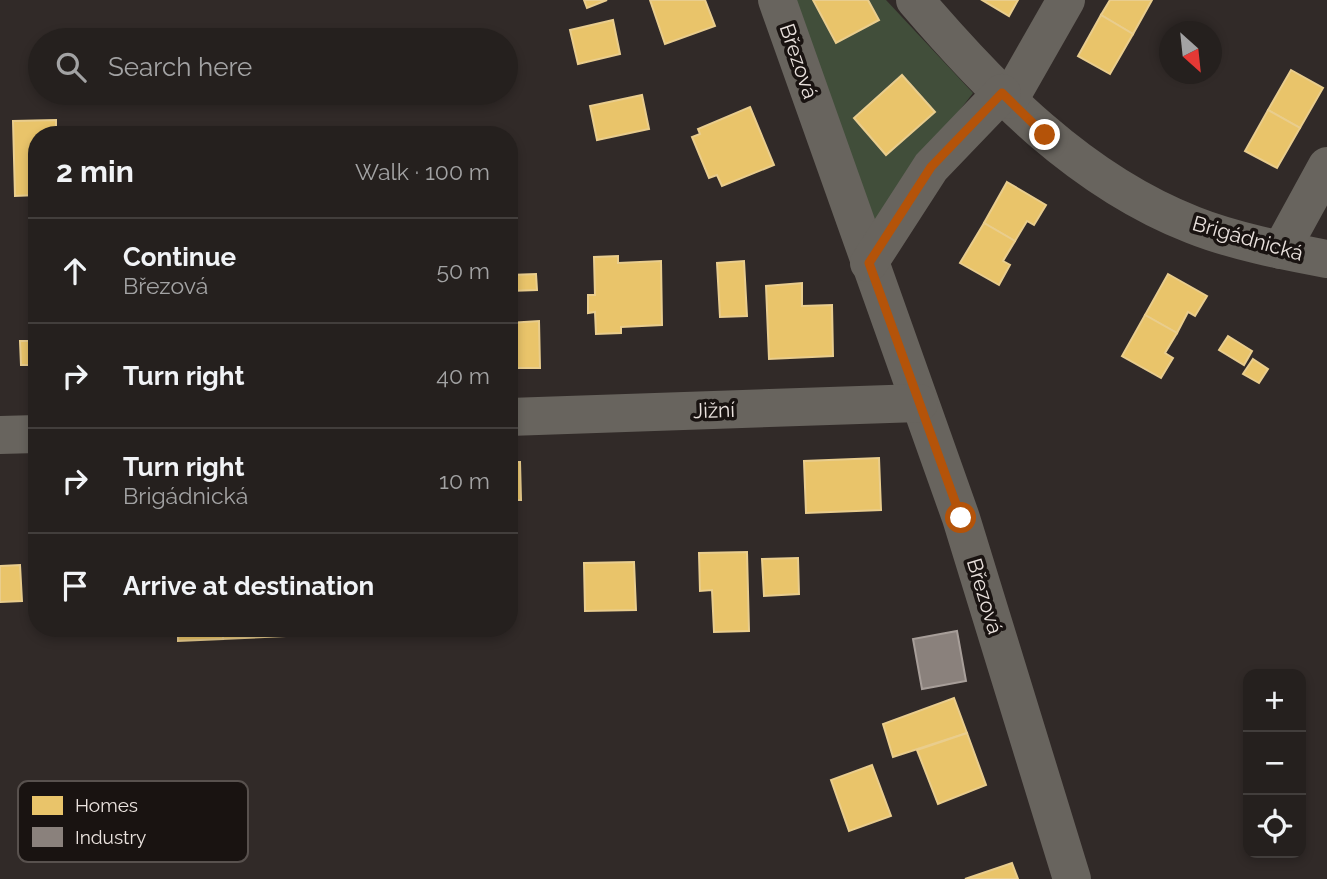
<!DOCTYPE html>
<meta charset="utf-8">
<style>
body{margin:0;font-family:Raleway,sans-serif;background:#2d2827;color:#f1f3f6}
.controls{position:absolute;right:21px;bottom:21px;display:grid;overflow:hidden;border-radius:14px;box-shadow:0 4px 10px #0003}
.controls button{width:63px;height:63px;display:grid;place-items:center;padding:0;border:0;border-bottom:2px solid #423e3c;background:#25201e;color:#f1f3f6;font:35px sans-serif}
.compass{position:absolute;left:1159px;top:21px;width:63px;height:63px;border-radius:50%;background:#25201e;box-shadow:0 4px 10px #0003;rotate:153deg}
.stop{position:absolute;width:21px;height:21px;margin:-16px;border:5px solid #b45309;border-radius:50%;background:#fff}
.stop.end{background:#b45309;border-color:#fff;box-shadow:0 2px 7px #0008}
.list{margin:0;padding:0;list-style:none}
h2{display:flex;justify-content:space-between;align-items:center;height:91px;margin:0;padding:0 28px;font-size:30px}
h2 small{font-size:23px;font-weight:400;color:#a3a3a4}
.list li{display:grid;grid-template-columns:46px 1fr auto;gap:21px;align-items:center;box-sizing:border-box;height:105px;padding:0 28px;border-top:2px solid #423e3c}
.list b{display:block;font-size:26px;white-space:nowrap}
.list p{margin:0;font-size:23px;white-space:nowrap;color:#a3a3a4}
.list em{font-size:23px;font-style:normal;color:#a3a3a4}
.icon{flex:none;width:38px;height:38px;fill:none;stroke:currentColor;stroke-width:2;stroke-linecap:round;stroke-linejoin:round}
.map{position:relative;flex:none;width:1327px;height:879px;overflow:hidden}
.search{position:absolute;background:#25201e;box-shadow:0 4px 10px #0003;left:28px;top:28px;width:490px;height:77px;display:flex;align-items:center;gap:18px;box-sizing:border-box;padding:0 24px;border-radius:38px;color:#a3a3a4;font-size:26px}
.panel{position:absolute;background:#25201e;box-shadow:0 4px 10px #0003;left:28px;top:126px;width:490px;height:511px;border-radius:28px}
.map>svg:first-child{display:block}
.green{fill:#414e3a}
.homes{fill:#e9c46a;stroke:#e9cd8d;stroke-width:2}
.industry{fill:#8a817c;stroke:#a79e99;stroke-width:2}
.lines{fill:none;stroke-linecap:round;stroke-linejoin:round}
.minor{stroke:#68645e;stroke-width:38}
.route{stroke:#b45309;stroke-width:9}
.labels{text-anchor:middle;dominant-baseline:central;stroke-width:7;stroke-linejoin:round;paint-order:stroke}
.street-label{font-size:21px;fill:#eae2de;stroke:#191311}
.key{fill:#191311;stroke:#58514e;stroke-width:2}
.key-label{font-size:19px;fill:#eae2de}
</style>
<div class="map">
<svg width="1327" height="879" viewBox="0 0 1327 879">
<rect width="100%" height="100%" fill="#312a28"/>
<polygon class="green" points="793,0 886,0 973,93 904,182 877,230"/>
<g class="homes">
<polygon points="584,0 607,0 587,8"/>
<polygon points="650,0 705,0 715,26 665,44"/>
<polygon points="813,0 868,0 879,20 836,43"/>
<polygon points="982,0 1018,0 1009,16"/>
<polygon points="1110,0 1152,0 1133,34 1101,15"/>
<polygon points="1101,15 1133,34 1110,74 1078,56"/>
<polygon points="613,20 620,54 578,64 570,30"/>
<polygon points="1291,70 1323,88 1300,128 1268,110"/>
<polygon points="902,75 935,112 886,155 854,118"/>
<polygon points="642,95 649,129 597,140 590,106"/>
<polygon points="750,107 774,165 722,186 717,175 709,178 692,137 700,134 698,129"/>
<polygon points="1268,110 1300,128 1277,168 1245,151"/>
<polygon points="56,120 56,135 37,135 37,195 15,196 13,121"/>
<polygon points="1007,182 1046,205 1034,225 1027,221 1015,241 984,223"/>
<polygon points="984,223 1015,241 1003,261 1010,265 999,285 960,263"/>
<polygon points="618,256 618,263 661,261 662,325 621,327 621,333 596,334 595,312 588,313 588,295 595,295 594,257"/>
<polygon points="744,261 747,316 720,317 717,263"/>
<polygon points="536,274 537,290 509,291 509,275"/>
<polygon points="1168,274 1207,296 1195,316 1188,312 1177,333 1145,315"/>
<polygon points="802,283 802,306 832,305 833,356 769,359 766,286"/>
<polygon points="1145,315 1177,333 1165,353 1173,358 1161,378 1122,356"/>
<polygon points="539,321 540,368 509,368 509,323"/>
<polygon points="1228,336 1252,351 1244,365 1219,350"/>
<polygon points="20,341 37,341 37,386 32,386 30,365 21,365"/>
<polygon points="1253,359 1268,369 1259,383 1243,374"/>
<polygon points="879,458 881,510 806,513 804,461"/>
<polygon points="509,462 520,462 521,500 509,500"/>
<polygon points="747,552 749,631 714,632 712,590 700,591 699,553"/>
<polygon points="798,558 799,594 764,596 762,559"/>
<polygon points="634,562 636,610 585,611 584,563"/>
<polygon points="20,565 22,601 0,602 0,566"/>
<polygon points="178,628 223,628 223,639 178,641"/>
<polygon points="223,628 284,628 285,636 223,639"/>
<polygon points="954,698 967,733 893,757 883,724"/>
<polygon points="967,733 986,785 938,804 917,750"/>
<polygon points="872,765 891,816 849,831 831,780"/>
<polygon points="1012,863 1018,879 965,879"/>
</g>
<polygon class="industry" points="957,631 966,681 922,689 913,639"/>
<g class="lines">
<g class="minor">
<polyline points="777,0 961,518 1072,879"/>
<path d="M915,0c77,90 165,181 278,225 40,16 91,26 134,34"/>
<polyline points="1009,100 1066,0"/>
<polyline points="1281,250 1327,166"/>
<polyline points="869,263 931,167 1002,93"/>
<polyline points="509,417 919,403"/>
<polyline points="0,435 37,434"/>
</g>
</g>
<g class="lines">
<polyline class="route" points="961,518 869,263 931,167 1002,93 1045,135"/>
</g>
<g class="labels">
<g class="street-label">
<text transform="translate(799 61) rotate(71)">Březová</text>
<text transform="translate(1248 238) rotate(16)">Brigádnická</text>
<text transform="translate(714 410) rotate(-2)">Jižní</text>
<text transform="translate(985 596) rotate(73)">Březová</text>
</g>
</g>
<rect x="18" y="781" width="230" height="81" rx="10" class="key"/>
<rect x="32" y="796" width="31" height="19" fill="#e9c46a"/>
<rect x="32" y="827" width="31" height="20" fill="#8a817c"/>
<g class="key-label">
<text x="75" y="812">Homes</text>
<text x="75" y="844">Industry</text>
</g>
</svg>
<div class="controls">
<button>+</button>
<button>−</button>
<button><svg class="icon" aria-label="locate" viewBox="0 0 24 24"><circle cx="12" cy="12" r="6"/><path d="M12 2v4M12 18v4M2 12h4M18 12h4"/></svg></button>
</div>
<svg class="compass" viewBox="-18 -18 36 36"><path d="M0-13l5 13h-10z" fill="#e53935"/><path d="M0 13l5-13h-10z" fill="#a3a3a4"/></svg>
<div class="stop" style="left:961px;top:518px"></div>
<div class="stop end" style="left:1045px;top:135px"></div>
<div class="search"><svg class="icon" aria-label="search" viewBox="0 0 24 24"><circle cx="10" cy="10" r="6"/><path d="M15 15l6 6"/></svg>Search here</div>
<section class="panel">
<h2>2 min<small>Walk · 100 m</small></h2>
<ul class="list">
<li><svg class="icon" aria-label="ahead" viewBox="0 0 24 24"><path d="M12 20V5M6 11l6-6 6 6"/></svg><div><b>Continue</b><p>Březová</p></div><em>50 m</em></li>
<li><svg class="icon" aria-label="right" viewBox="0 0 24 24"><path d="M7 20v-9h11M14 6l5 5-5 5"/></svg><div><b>Turn right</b></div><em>40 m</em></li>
<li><svg class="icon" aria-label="right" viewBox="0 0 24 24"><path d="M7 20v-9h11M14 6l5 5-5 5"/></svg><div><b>Turn right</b><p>Brigádnická</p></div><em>10 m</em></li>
<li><svg class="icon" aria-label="arrive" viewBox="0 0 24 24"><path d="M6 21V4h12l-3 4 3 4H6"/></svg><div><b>Arrive at destination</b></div></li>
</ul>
</section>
</div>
